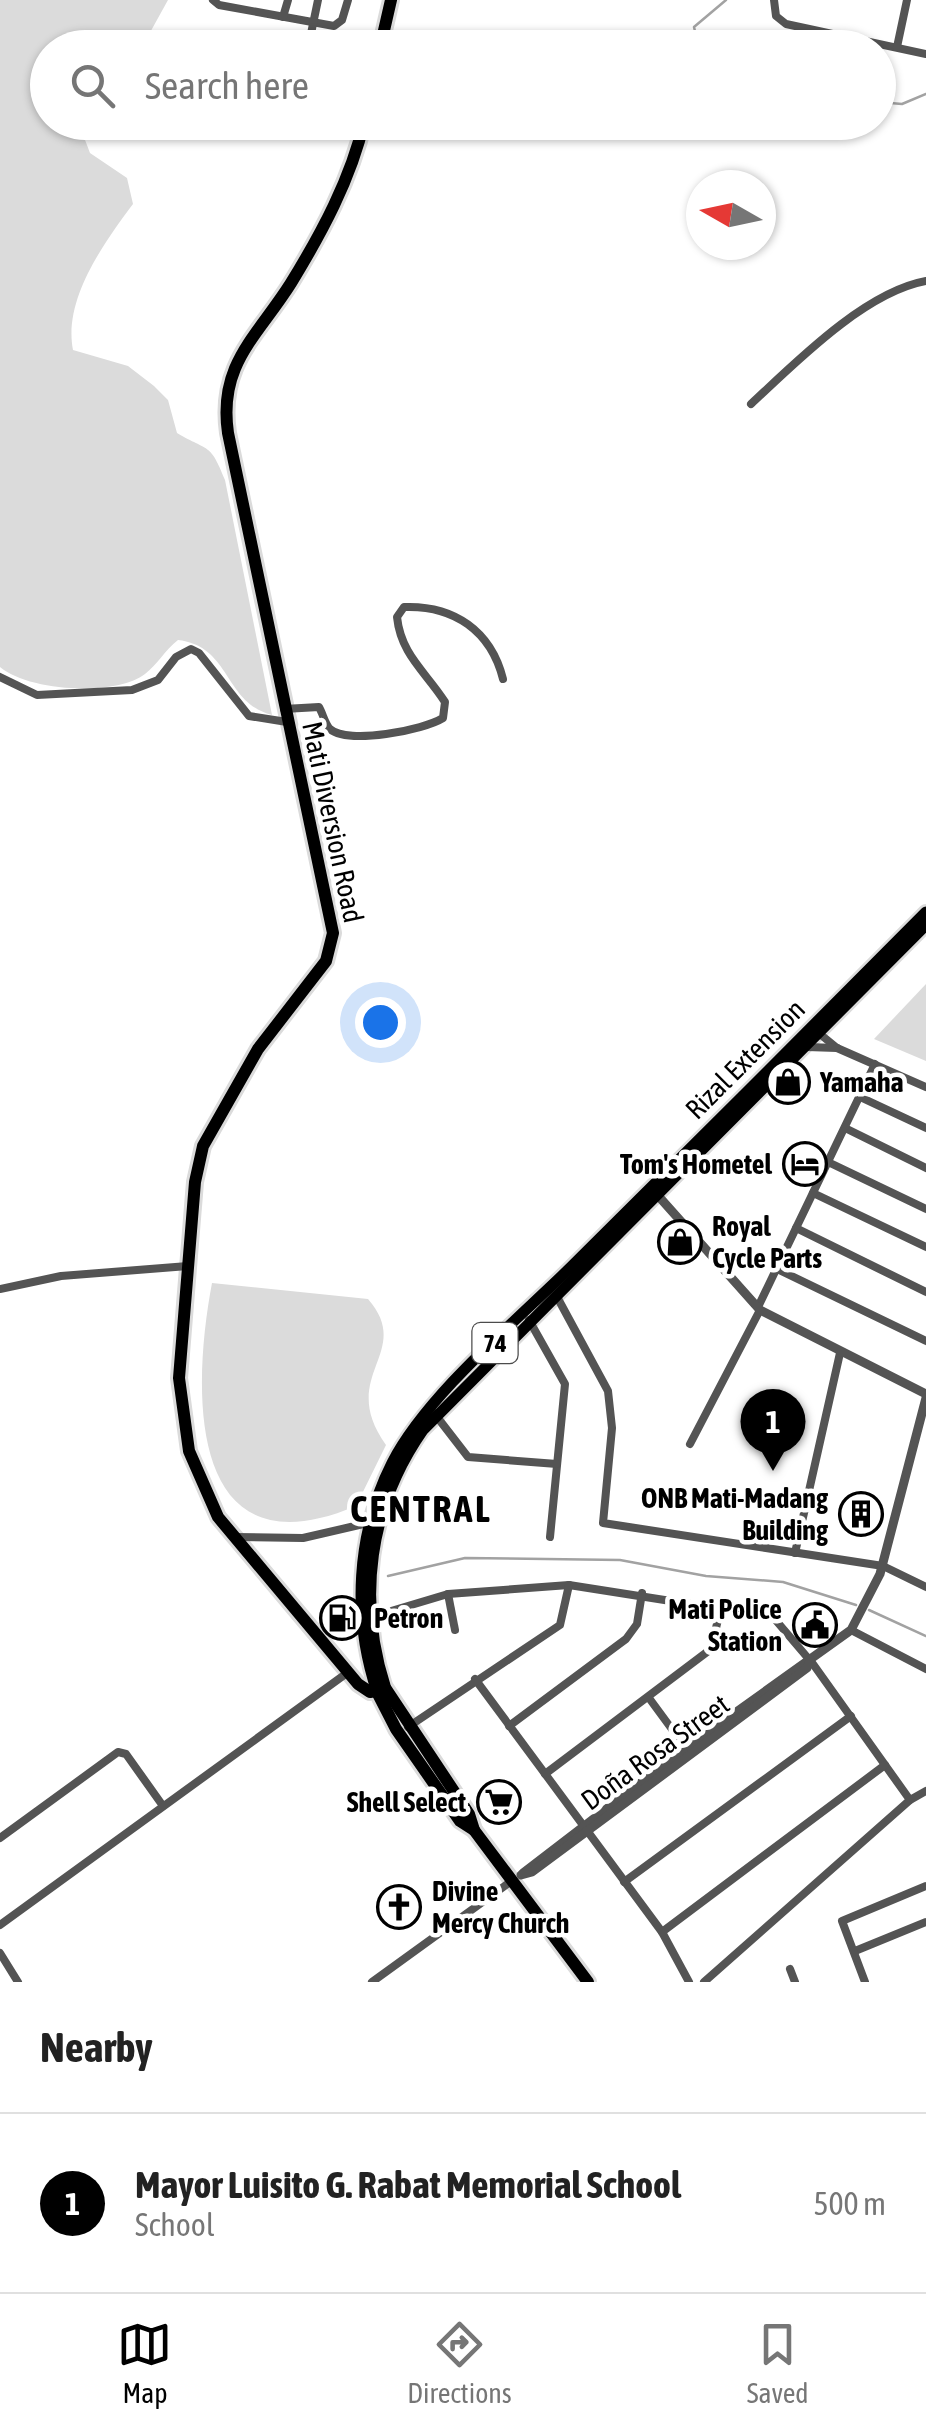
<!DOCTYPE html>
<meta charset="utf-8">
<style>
body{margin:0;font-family:"Asap Condensed",sans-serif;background:#f2f2f2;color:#222}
.compass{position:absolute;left:686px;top:170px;width:90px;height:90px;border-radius:50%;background:#fff;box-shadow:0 2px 8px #0004;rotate:279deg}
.you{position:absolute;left:380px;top:1022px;width:35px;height:35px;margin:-25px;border:8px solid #fff;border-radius:50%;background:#1a73e8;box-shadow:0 0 0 15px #1a73e833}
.badge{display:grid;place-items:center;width:65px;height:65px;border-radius:50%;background:#000;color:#fff;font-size:32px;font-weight:700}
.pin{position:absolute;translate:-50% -82px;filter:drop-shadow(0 2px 5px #0008)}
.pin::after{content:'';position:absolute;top:52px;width:35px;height:30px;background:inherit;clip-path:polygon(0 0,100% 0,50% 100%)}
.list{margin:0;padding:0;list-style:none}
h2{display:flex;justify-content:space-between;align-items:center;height:130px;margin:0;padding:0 40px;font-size:42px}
h2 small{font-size:32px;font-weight:400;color:#767676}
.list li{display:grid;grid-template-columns:65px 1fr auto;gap:30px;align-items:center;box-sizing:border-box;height:180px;padding:0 40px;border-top:2px solid #e0e0e0}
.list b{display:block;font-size:38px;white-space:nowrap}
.list p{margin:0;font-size:32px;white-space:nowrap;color:#767676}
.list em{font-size:32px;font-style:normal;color:#767676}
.icon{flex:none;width:55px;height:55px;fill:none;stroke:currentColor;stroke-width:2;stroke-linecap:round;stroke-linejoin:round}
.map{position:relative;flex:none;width:926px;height:1982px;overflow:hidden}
.search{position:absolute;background:#fff;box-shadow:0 2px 8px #0004;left:30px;right:30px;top:30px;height:110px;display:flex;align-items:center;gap:25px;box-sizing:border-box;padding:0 35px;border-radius:55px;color:#767676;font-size:38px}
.sheet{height:310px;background:#fff}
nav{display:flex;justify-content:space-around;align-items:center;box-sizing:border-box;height:140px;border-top:2px solid #e0e0e0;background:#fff;font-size:28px;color:#767676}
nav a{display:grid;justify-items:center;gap:5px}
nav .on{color:#000}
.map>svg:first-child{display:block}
.green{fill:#dbdbdb}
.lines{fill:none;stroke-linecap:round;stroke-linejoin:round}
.stream{stroke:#a2a2a2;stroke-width:2.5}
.primary-casing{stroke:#dbdbdb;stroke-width:16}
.trunk-casing{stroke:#dbdbdb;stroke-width:18}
.minor{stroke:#545454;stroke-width:8}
.tertiary{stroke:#545454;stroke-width:9}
.primary{stroke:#000;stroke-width:11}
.trunk{stroke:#000;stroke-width:12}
.labels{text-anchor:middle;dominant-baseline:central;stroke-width:9;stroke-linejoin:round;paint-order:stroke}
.shield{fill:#fff;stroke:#4c4c4c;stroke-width:2.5}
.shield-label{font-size:25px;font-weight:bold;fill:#000}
.street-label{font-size:28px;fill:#000;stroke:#fff}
.poi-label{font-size:28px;font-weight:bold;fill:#000;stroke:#fff;text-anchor:start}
.district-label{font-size:38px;font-weight:bold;letter-spacing:2.5px;fill:#000;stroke:#fff}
</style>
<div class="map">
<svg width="926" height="1982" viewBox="0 0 926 1982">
<rect width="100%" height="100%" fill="#fff"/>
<g class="green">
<path d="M0,0h168l-26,47 -94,1v74l38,1 -4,9 8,21 37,25 6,26c-29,39 -70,95 -60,146l55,16 26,20 14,14 9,33c32,19 33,9 48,47l47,235c-48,-12 -41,-69 -94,-75 -13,10 -21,25 -33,34 -30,23 -117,17 -145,-7z"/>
<polygon points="926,984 926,1061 874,1039"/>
<path d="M212,1283l156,16c47,54 -32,76 18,146l-30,61c-168,71 -165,-112 -144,-223z"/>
</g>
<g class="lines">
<g class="stream">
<polyline points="699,48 694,27 726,0"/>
<polyline points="878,102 902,104 926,94"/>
<polyline points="388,1576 465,1558 620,1560 706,1576 783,1582 856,1605"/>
<polyline points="869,1610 926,1636"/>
</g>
<g class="primary-casing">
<g id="primary">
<path d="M386,1689c-29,-89 -17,-182 37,-259l503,-505"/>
<path d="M377,1692c-25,-75 -21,-158 15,-229 34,-67 124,-142 179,-196 119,-118 237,-236 355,-355"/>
</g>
</g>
<g class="trunk-casing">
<g id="trunk">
<polyline points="380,48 391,0"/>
<path d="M364,122c-13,57 -43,112 -73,161 -34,54 -73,81 -63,150l105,500 -7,28 -68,88 -55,97 -8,36 -16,196 10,73 29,66 140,167 12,8 16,-3 83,125 5,16"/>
<polyline points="377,1692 396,1729 460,1821 474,1830 588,1982"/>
</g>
</g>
<g class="minor">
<polyline points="213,0 219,5 334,26 342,20 348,0"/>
<polyline points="774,0 776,16 786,24 926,54"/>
<polyline points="283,17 288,0"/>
<polyline points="190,45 204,48"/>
<polyline points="897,47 907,0"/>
<polyline points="308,48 318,0"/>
<path d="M751,404c45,-42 114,-112 175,-123"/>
<polyline points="0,677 37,695 132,690 158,680 176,657 191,649 199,653 249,716 287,722"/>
<path d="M284,709l35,-2c4,7 6,17 11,22 18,16 94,1 113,-11l2,-16c-19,-30 -44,-47 -48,-85l7,-10c50,-2 87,24 99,72"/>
<polyline points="815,1030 837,1048 926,1087"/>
<polyline points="807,1047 837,1048"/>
<polyline points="860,1097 926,1128"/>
<polyline points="845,1128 926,1168"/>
<polyline points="828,1162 926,1209"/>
<polyline points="813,1193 926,1247"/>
<polyline points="796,1228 926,1292"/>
<polyline points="777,1269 926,1341"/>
<polyline points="0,1289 61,1276 188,1266"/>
<polyline points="556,1295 608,1391 612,1428 603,1523 883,1566 926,1587"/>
<polyline points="758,1307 875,1064"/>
<polyline points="529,1320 565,1384 550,1537"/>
<polyline points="434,1413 468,1457 557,1464"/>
<polyline points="690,1444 760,1310"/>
<polyline points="234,1537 303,1538 372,1522"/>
<polyline points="795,1553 840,1353"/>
<polyline points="448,1594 455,1630"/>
<polyline points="371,1617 448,1594 569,1585 773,1617 813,1664 910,1800"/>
<polyline points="851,1630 926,1669"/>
<polyline points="475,1679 662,1932 689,1982"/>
<polyline points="649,1698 688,1751"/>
<polyline points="509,1726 626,1639 637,1624 642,1593"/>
<polyline points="408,1727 560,1625 569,1585"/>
<polyline points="545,1774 711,1649 721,1607"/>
<polyline points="0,1838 118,1752 126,1754 163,1806"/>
<polyline points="624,1882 851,1716"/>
<polyline points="0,1925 347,1673"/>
<polyline points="662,1932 885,1765"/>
<polyline points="855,1951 926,1922"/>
<polyline points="0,1953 18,1982"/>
<polyline points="790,1969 795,1982"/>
<polyline points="372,1982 513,1880"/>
<polyline points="704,1982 910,1800 926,1791"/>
<polyline points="865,1982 842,1921 926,1886"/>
</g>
<g class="tertiary">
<polyline points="653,1190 760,1310 926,1394"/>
<polyline points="523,1873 686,1748 851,1630 880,1574 926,1398"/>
<polyline points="521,1875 532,1872 807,1668 810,1660"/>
</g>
<use href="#primary" class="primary"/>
<use href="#trunk" class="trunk"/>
</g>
<defs>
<g id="shop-ring" transform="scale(2.25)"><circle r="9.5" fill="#fff" stroke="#000" stroke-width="1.5"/><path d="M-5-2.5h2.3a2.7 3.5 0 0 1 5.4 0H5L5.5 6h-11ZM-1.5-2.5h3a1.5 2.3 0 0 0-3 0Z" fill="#000"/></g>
<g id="hotel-ring" transform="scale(2.25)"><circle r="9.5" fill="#fff" stroke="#000" stroke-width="1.5"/><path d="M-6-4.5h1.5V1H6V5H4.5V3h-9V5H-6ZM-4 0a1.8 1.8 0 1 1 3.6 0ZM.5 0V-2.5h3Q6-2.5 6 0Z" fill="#000"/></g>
<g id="building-ring" transform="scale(2.25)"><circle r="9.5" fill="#fff" stroke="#000" stroke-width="1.5"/><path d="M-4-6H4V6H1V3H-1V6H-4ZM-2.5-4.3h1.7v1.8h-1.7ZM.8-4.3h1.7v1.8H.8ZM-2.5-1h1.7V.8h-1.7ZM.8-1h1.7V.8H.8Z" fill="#000"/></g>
<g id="fuel-ring" transform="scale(2.25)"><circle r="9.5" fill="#fff" stroke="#000" stroke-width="1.5"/><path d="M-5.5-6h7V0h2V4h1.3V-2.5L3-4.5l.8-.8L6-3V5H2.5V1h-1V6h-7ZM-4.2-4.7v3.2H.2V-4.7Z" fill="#000"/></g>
<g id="civic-ring" transform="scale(2.25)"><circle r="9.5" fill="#fff" stroke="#000" stroke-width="1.5"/><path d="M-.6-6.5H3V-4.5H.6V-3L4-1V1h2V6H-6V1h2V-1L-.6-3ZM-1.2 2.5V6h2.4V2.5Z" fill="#000"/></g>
<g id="supermarket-ring" transform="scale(2.25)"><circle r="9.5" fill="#fff" stroke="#000" stroke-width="1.5"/><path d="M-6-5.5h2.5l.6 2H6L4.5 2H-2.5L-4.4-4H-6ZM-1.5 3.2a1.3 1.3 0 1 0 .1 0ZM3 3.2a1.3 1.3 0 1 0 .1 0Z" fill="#000"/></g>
<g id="church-ring" transform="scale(2.25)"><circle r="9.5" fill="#fff" stroke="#000" stroke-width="1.5"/><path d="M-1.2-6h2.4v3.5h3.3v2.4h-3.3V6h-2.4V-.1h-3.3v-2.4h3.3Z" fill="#000"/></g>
</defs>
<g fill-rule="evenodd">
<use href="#shop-ring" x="788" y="1082"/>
<use href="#hotel-ring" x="805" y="1164"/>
<use href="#shop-ring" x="680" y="1242"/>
<use href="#building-ring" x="861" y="1514"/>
<use href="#fuel-ring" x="342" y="1618"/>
<use href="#civic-ring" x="815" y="1625"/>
<use href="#supermarket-ring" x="499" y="1802"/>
<use href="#church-ring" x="399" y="1907"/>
</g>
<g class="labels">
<rect class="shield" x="472.5" y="1323" width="45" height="40" rx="8"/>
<g class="shield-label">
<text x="495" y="1343">74</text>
</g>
<g class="street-label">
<text transform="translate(333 822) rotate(78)">Mati Diversion Road</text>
<text transform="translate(745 1059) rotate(-45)">Rizal Extension</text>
<text transform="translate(655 1752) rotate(-36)">Doña Rosa Street</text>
</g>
<g class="poi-label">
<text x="820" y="1082">Yamaha</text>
<text x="772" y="1164" text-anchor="end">Tom's Hometel</text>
<text x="712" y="1226">Royal<tspan x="712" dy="32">Cycle Parts</tspan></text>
<text x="828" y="1498" text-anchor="end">ONB Mati-Madang<tspan x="828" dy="32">Building</tspan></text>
<text x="782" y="1609" text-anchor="end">Mati Police<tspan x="782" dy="32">Station</tspan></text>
<text x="374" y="1618">Petron</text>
<text x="466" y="1802" text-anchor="end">Shell Select</text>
<text x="432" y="1891">Divine<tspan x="432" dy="32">Mercy Church</tspan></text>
</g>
<g class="district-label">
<text x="421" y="1508">CENTRAL</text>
</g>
</g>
</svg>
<svg class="compass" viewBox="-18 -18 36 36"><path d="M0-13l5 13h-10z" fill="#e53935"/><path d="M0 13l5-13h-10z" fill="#767676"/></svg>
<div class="you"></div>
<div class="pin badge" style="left:773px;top:1471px">1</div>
<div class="search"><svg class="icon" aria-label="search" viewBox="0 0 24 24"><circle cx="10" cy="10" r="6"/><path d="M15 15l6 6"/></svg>Search here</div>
</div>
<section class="sheet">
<h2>Nearby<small></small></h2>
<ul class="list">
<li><span class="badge">1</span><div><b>Mayor Luisito G. Rabat Memorial School</b><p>School</p></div><em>500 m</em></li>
</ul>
</section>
<nav>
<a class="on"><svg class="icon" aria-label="map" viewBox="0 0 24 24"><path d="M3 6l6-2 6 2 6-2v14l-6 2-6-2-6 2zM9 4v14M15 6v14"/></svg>Map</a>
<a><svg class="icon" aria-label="directions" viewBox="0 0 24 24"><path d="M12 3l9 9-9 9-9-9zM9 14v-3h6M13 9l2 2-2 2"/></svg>Directions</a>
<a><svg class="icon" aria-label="saved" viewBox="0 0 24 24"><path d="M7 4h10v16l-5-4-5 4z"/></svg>Saved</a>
</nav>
